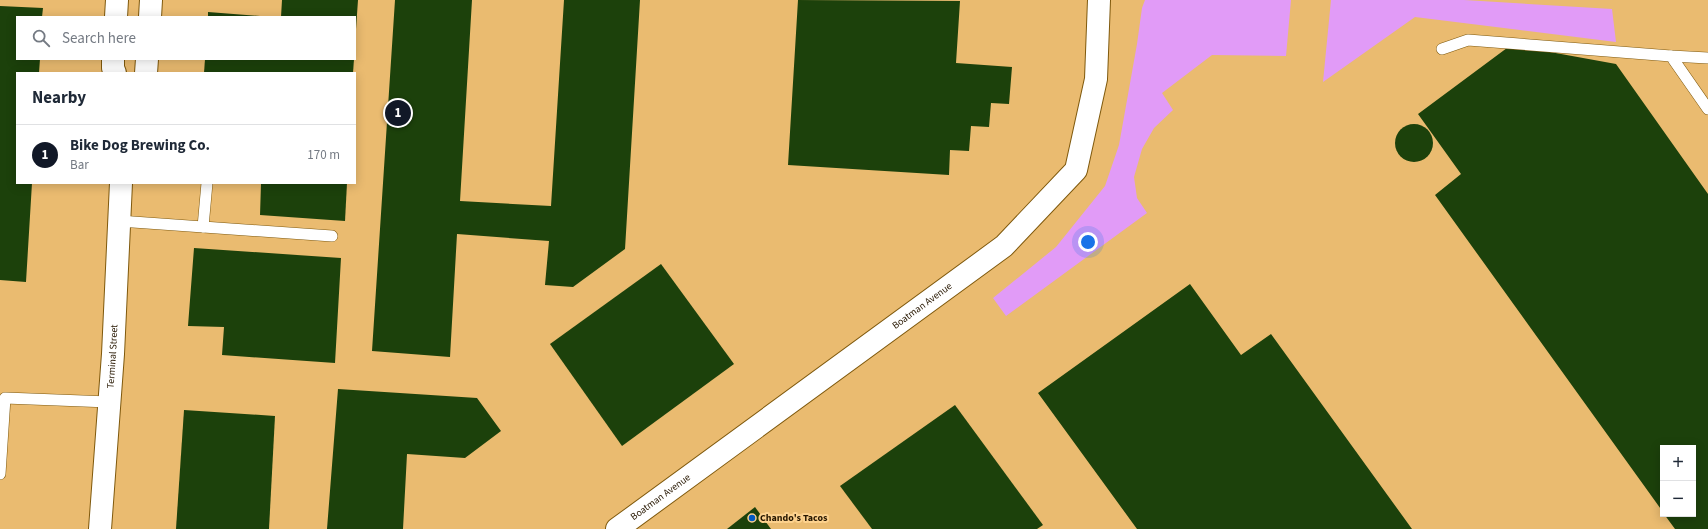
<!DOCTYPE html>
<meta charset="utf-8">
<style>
body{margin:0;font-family:"Source Sans 3",sans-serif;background:#f6f6f7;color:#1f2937}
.controls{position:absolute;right:12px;bottom:12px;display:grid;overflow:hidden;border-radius:0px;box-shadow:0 2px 10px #0003}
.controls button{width:36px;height:36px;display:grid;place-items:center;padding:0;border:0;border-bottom:1px solid #e0e1e3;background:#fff;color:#1f2937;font:20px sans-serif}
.you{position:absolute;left:1088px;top:242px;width:14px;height:14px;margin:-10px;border:3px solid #fff;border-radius:50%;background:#1a73e8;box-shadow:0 0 0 6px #1a73e833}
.badge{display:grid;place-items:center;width:26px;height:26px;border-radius:50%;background:#111827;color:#fff;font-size:13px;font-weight:700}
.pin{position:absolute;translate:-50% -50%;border:2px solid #fff;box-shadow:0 1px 4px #0006}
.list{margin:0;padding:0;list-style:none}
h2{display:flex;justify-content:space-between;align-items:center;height:52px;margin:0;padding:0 16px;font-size:17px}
h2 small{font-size:13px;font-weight:400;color:#747a83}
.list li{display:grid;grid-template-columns:26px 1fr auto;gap:12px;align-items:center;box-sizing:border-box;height:60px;padding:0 16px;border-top:1px solid #e0e1e3}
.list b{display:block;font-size:15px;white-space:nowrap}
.list p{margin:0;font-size:13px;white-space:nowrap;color:#747a83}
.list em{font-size:13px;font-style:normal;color:#747a83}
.icon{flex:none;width:22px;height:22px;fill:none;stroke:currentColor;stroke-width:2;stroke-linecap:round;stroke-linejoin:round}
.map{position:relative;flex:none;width:1708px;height:529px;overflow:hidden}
.search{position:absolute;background:#fff;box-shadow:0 2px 10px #0003;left:16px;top:16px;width:340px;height:44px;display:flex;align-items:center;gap:10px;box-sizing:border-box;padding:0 14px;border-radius:0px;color:#747a83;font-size:15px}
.panel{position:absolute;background:#fff;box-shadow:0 2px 10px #0003;left:16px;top:72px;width:340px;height:112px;border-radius:0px}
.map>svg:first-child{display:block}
.built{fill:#eabb70;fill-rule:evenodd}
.green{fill:#e19bf7}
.building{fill:#1c410b}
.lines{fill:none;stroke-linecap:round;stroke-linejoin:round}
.service-casing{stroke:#7f590d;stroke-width:12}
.minor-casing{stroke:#7f590d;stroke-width:24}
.service{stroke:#fff;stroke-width:11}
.minor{stroke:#fff;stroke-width:22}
.poi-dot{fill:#025ac3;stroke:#fdd28e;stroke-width:1.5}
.labels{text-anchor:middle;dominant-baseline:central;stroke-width:4;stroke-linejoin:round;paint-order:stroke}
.street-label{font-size:10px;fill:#271700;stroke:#fdd28e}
.poi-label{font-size:10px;font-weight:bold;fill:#271700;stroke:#fdd28e;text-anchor:start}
</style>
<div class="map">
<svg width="1708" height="529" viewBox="0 0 1708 529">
<rect width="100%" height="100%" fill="#f0c582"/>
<path class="built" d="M0,0h1708v529h-1708zM17,17h338v42h-338zM17,73h338v110h-338zM1663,448h30v66h-30z"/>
<g class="green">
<polygon points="1145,0 1291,0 1286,56 1212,55 1162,93 1173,110 1154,128 1142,149 1134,177 1137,198 1147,213 1006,316 993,298 1056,247 1105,186 1119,145 1137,44 1142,8"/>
<polygon points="1331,0 1464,0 1612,9 1616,42 1415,17 1323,82"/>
</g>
<g class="building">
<polygon points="282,0 358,0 356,29 355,17 281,17"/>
<polygon points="395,0 472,0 460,201 551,206 564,0 640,0 625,249 573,287 545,285 549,241 457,234 450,357 372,351"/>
<polygon points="798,0 960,1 956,63 1012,67 1009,104 991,103 989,127 971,126 969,151 950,150 949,175 788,165"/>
<polygon points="0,6 43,8 42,17 17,17 17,59 40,59 39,73 17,73 17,183 32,183 26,282 0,280"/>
<polygon points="208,12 260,16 260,17 208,17"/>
<polygon points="1511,45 1616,64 1708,194 1708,529 1675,529 1664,514 1693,514 1693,448 1663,448 1663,512 1435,195 1461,174 1418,114"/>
<polygon points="205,59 354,59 353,73 204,73"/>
<circle cx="1414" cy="143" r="19"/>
<polygon points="261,183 347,183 345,221 260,215"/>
<polygon points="194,248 341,258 335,363 222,355 224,327 188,326"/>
<polygon points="661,264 734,364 622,446 550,344"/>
<polygon points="1190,284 1241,355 1271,334 1412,529 1137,529 1038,393"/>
<polygon points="338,389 477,398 501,431 465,458 407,454 403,529 327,529"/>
<polygon points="955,405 1043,525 1037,529 872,529 840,486"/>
<polygon points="184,410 275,416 269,529 176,529"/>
<polygon points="755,507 771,529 727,529"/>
</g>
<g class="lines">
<g class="service-casing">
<g id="service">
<polyline points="1442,49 1468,40 1671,56 1708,109"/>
<polyline points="1671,56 1708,58"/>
<polyline points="119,221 332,236"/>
<polyline points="203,227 207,183"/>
<polyline points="0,474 5,398 109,402"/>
</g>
</g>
<g class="minor-casing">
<g id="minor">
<polyline points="116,17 117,0"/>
<polyline points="150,17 151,0"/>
<polyline points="113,59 113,68 115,73"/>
<polyline points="146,73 147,59"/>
<path id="s1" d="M100,529l13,-175 8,-171"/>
<path id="s2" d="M617,529l387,-283 72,-76 20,-91 3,-79"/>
</g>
</g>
<use href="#service" class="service"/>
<use href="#minor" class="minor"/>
</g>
<circle class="poi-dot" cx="752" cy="518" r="4"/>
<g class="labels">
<g class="street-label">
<text stroke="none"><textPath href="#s2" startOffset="378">Boatman Avenue</textPath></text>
<text stroke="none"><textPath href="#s1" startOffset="173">Terminal Street</textPath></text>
<text stroke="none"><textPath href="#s2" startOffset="54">Boatman Avenue</textPath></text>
</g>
<g class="poi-label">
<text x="760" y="518">Chando's Tacos</text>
</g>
</g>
</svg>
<div class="controls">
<button>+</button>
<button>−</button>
</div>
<div class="you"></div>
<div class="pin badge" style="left:398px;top:113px">1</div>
<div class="search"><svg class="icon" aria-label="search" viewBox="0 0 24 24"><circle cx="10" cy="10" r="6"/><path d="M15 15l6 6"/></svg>Search here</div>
<section class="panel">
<h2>Nearby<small></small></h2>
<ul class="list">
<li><span class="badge">1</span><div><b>Bike Dog Brewing Co.</b><p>Bar</p></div><em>170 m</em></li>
</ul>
</section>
</div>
